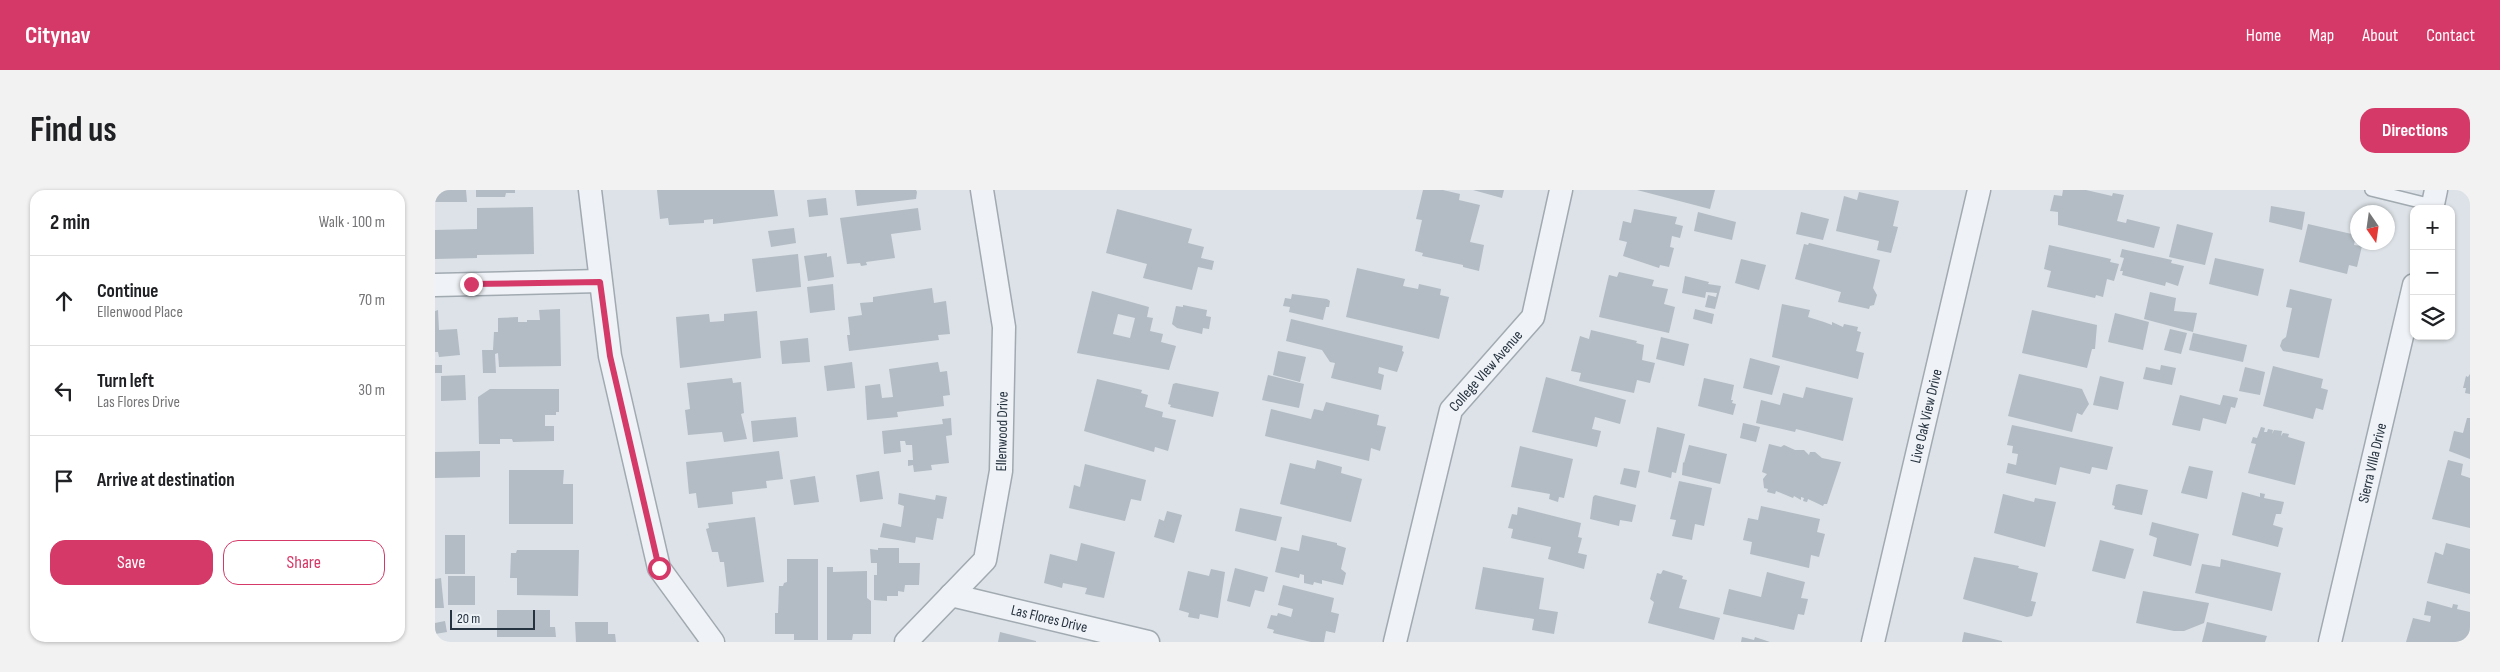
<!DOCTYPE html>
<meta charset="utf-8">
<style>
body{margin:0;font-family:"Sofia Sans Condensed",sans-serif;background:#f2f2f2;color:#202124}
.controls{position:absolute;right:15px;top:15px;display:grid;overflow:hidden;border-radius:10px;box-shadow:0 1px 4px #0004}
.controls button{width:45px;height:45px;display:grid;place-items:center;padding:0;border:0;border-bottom:1px solid #e0e0e0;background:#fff;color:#202124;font:25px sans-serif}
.compass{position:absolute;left:1915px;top:15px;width:45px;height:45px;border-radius:50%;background:#fff;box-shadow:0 1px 4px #0004;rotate:167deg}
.scale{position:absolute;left:15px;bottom:12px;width:85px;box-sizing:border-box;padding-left:5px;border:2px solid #25323f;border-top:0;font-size:14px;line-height:18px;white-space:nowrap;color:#25323f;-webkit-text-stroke:4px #ecf1f5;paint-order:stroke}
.stop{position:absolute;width:15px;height:15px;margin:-11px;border:4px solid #d53968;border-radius:50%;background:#fff}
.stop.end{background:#d53968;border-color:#fff;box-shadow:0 1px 5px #0008}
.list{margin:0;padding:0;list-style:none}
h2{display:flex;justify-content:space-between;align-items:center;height:65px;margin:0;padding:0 20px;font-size:21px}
h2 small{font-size:16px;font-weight:400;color:#757577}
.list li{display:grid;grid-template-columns:32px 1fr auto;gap:15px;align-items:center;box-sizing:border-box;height:90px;padding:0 20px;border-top:1px solid #e0e0e0}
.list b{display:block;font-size:19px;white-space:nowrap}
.list p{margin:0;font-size:16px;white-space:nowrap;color:#757577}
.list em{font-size:16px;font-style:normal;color:#757577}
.actions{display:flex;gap:10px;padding:15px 20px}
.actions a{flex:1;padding:11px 0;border:1px solid #d53968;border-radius:15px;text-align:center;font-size:18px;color:#d53968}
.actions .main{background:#d53968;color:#fff}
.icon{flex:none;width:28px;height:28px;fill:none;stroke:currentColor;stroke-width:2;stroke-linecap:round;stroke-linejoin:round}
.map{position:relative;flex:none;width:2035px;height:452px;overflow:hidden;border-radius:15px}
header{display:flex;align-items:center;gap:30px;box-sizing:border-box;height:70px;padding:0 25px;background:#d53968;color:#fff}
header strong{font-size:24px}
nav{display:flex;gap:28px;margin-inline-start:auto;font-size:18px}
.intro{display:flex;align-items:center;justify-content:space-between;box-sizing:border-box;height:120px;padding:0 30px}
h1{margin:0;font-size:35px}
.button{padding:12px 22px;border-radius:15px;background:#d53968;color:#fff;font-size:18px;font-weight:700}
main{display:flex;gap:30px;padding:0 30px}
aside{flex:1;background:#fff;border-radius:15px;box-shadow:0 1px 4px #0004}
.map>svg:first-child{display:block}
.building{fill:#b3bcc4;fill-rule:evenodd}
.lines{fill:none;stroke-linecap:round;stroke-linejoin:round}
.service-casing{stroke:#a1aab1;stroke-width:14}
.minor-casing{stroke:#a1aab1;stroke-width:25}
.service{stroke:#eff2f6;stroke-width:11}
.minor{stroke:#eff2f6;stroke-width:22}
.route{stroke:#d53968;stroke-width:6}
.labels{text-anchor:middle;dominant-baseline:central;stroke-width:4;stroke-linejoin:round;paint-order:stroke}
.street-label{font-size:15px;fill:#25323f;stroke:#ecf1f5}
</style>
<header>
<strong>Citynav</strong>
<nav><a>Home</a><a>Map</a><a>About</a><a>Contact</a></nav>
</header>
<div class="intro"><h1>Find us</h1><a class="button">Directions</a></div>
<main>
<aside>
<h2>2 min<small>Walk · 100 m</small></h2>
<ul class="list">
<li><svg class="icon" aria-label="ahead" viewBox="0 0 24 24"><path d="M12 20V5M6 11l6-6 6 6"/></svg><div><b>Continue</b><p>Ellenwood Place</p></div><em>70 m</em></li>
<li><svg class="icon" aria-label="left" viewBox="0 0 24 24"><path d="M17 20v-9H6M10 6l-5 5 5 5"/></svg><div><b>Turn left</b><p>Las Flores Drive</p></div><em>30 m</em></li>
<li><svg class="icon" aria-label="arrive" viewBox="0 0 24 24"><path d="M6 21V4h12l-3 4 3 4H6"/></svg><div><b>Arrive at destination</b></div></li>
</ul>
<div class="actions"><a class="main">Save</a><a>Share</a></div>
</aside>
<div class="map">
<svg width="2035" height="452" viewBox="0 0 2035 452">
<rect width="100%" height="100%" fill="#dce2e7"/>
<g class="building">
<polygon points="0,0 31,0 32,12 0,12"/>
<polygon points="41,0 80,0 80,3 71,3 70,7 41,7"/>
<polygon points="222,0 339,0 343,26 278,34 278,29 269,30 269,33 234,35 233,28 225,29"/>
<polygon points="420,0 481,0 482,2 481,9 422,16"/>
<polygon points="988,0 1008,0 1025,4 1024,10 1045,15 1035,52 1049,55 1044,81 1028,77 1028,75 987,66 988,63 980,61 987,30 981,29"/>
<polygon points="1038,0 1069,0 1067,8"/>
<polygon points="1202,0 1280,0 1275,19"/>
<polygon points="1628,0 1651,0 1677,6 1678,3 1689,5 1682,31 1691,33 1692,29 1725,37 1719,58 1623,35 1623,22 1615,21 1619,5 1627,6"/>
<polygon points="1424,2 1464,11 1458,36 1463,37 1456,63 1442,60 1444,51 1401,41 1409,6 1422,10"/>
<polygon points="391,8 393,25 374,27 372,10"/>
<polygon points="1836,16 1870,22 1867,40 1834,32"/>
<polygon points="98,17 99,64 42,65 42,68 0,69 0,40 42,39 42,18"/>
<polygon points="483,18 486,40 456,44 460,68 431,72 432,75 426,76 425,73 412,74 405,28"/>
<polygon points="682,19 757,39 753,53 769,57 766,68 779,71 777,80 763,77 757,100 708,88 712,74 671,63"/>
<polygon points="1199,19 1242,27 1240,34 1248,36 1245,48 1237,46 1235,57 1239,58 1234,77 1225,75 1224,78 1188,66 1192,52 1184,50 1188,31 1196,33"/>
<polygon points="1263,22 1301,32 1297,50 1259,41"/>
<polygon points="1366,22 1394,29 1388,50 1361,44"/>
<polygon points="1742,34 1778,43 1770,75 1734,67"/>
<polygon points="1873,34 1921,45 1919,55 1927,56 1922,77 1914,75 1912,84 1864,72"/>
<polygon points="359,38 361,53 336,57 333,41"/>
<polygon points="1374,53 1445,70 1438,98 1442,105 1439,115 1435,116 1434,119 1403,112 1406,102 1360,89 1369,54 1373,55"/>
<polygon points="1614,55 1676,69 1675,72 1684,74 1679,91 1672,89 1668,107 1661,105 1660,108 1612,97 1616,81 1609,79"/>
<polygon points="1687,59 1737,70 1736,73 1749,76 1743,96 1731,92 1730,96 1687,85 1688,81 1685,81 1689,68 1685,67"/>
<polygon points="392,63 392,67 396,66 399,87 373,91 369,66"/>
<polygon points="363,64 366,97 321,102 317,69"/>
<polygon points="1780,68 1829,79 1823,106 1774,94"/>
<polygon points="1306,69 1331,75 1324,100 1300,93"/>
<polygon points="922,78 970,89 968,96 983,99 984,94 1006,99 1005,105 1014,107 1004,149 911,127"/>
<polygon points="1184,82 1219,90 1217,96 1233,99 1229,114 1240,117 1234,143 1164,127 1174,85 1182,87"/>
<polygon points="1250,86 1274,92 1273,94 1286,96 1280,119 1270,117 1273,105 1281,107 1282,103 1271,102 1270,108 1247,103"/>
<polygon points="398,94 400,120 375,123 372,97"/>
<polygon points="497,98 499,113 511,111 515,144 503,145 504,150 414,161 412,145 415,145 413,127 427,125 425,113 438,112 438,107"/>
<polygon points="1855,99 1897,109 1884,168 1848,161 1845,156 1847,150 1851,147 1857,118 1851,117"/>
<path d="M657,101l57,16 -2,10 6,1 -3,13 13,3 -2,8 15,4 -7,24 -92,-17zM683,124l17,4 -5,20 -17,-4z"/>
<polygon points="1715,102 1741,108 1739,121 1762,123 1758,142 1709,129"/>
<polygon points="857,104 892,109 895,111 894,117 891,117 888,130 854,122 855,117 848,116 850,108 856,109"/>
<polygon points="1347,114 1375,120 1373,127 1389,132 1397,135 1397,132 1408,137 1409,134 1423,137 1422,141 1426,142 1421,161 1429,163 1423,189 1337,167"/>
<polygon points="748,115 772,120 771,126 776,127 774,139 768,138 767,144 742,138 737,134 741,116 748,117"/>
<polygon points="125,119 126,176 64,177 63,163 60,164 61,183 48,183 47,160 58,160 59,142 63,142 63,128 83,127 83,132 92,132 92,130 105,130 104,120"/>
<polygon points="1260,119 1279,124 1277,134 1258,129"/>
<polygon points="3,120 4,140 22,139 25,165 4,167 3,162 0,162 0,121"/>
<polygon points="1597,120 1662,135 1660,159 1657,159 1652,178 1587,163"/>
<polygon points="322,121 326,168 245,178 241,127 274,124 275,132 289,131 289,124"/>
<polygon points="1680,123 1714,132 1708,160 1673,152"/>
<polygon points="856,129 968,156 967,161 969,162 962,182 944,177 943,183 949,185 946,200 896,188 900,173 895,172 887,160 851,151"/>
<polygon points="1735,139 1752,143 1746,164 1729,160"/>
<polygon points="1156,140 1202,151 1201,153 1209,155 1207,170 1220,173 1215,193 1202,190 1199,203 1144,191 1146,183 1136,181 1145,146 1154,149"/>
<polygon points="1758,143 1812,155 1808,172 1754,160"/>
<polygon points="1226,147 1254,154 1249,176 1221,169"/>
<polygon points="373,148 375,172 347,174 345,151"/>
<polygon points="843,161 871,167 865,192 838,185"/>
<polygon points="1315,168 1345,176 1337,205 1308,198"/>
<polygon points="417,172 420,198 392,201 389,176"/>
<polygon points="503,172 505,182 512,181 515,205 508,206 509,216 462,222 463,227 432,230 430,196 445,194 447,208 458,207 454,179"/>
<rect x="0" y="175" width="7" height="8"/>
<polygon points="1726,175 1741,178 1737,195 1708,189 1711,177 1725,180"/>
<polygon points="1838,176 1888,189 1886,198 1893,200 1888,220 1881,218 1878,229 1828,216"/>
<polygon points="1810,177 1830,182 1825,205 1804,201"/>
<polygon points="1584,184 1647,199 1654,214 1647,225 1642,223 1637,242 1573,226"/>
<polygon points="2035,184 2035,204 2030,203 2031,198 2028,198 2031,186 2033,187"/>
<polygon points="30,185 31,210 6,211 6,186"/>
<polygon points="833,185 869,194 864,218 827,210"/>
<polygon points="1665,186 1689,192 1683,220 1658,215"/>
<polygon points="1111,187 1191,210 1185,234 1160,227 1157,239 1166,241 1162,257 1097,242"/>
<polygon points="297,188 298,193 306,192 309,223 306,224 312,249 289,252 287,242 253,245 250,220 255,219 252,193"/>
<polygon points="1269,188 1299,195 1296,210 1298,210 1297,213 1301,214 1298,225 1263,216"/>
<polygon points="662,189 707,200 706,203 713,205 710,217 728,222 727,227 741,230 733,261 720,257 719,262 649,241"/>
<polygon points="741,193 784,202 778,227 735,217 736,215 733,214 738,194"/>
<polygon points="1371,197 1418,208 1408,251 1361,239 1360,242 1321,233 1326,210 1345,215 1348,203 1368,208"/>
<polygon points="55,199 124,199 124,222 121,222 121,225 110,225 110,236 119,236 119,251 78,252 77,249 65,249 65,254 44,254 43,207"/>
<polygon points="1745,205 1785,215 1788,205 1803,208 1800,218 1796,217 1791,234 1768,228 1765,241 1737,235"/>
<polygon points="891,212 944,225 942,235 951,237 945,261 936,258 934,271 830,246 836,219 876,229 879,219 888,221"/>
<polygon points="361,227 363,247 318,252 316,231"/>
<polygon points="516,228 517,245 511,246 514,273 496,275 497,280 479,282 478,275 473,276 473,270 478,270 477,255 471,255 470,251 465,251 466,262 449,264 447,241 508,234 507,229"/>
<polygon points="2032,228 2035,228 2035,269 2014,261 2019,241 2028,243"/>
<polygon points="1308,233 1325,237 1321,252 1305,248"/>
<polygon points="1577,235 1678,257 1672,280 1657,277 1655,284 1625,277 1621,295 1571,283 1573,273 1581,275 1583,264 1577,263 1578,256 1572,255"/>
<polygon points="1222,237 1250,244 1241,283 1237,282 1236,288 1213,282"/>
<polygon points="1826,237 1830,238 1829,242 1832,242 1833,239 1838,240 1837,244 1839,240 1847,241 1846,246 1848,243 1854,244 1853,247 1870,252 1860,295 1813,283 1821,254 1816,253 1818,247 1822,248"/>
<polygon points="1334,254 1346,257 1349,255 1360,260 1369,260 1374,265 1375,262 1380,262 1387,268 1406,272 1392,314 1389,314 1388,316 1373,309 1372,312 1368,311 1369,308 1366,307 1366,310 1359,306 1358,308 1341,301 1340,304 1332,302 1333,299 1329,298 1328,289 1332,284 1327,282"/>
<polygon points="1254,255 1292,264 1285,294 1247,285 1248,272 1249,273"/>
<polygon points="1085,256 1138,269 1129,308 1124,307 1123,312 1114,309 1115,304 1076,297"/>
<polygon points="45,261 45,287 0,288 0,262"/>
<polygon points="344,261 348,289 331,291 332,298 297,302 298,314 263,318 261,303 254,304 251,272"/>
<polygon points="882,270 907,277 906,283 927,289 916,332 845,314 855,273 880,279"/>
<polygon points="2013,270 2028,274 2026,285 2035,288 2035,338 1997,329"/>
<polygon points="650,274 711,290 706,311 696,309 690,331 634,318 639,295 645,297"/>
<polygon points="1754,276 1778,281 1772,309 1746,303"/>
<polygon points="1189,278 1205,281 1201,298 1185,294"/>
<polygon points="74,280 129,280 128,294 138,294 138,334 74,334"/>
<polygon points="444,281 448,309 425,312 421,285"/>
<polygon points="380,286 384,312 359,315 355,290"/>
<polygon points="1244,291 1277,298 1269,336 1260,334 1257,350 1237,346 1241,330 1235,329"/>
<polygon points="1684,294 1713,300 1707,325 1679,319 1680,316 1677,315 1681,295"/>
<polygon points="1807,302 1825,307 1825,303 1830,304 1829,308 1849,312 1846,324 1841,324 1838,335 1848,338 1843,357 1797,345"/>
<polygon points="464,303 500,310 501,305 512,307 508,329 502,328 498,350 481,347 480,353 445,347 448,333 466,337 469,316 463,314"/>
<polygon points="1568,304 1599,312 1600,308 1621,312 1610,357 1559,343"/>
<polygon points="1160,305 1201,315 1197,332 1185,330 1184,336 1155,329 1158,307"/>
<polygon points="1326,316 1385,329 1382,342 1390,344 1384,367 1376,365 1374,378 1315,364 1317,352 1308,350 1313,328 1323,330"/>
<polygon points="1083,317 1146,333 1143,347 1147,348 1143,363 1152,365 1149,379 1113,369 1116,357 1076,348 1078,339 1073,338 1077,324 1082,325"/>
<polygon points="805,318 847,327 841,351 800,341"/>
<polygon points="732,321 747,325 739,353 719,347 724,329 729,331"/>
<polygon points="320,327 329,392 292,397 289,372 285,372 283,362 277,362 271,339 274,338 273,333"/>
<polygon points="1717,332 1764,344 1756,376 1718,366 1722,348 1714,345"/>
<rect x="10" y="345" width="20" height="39"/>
<polygon points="867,345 902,353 902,355 911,358 906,379 911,383 908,395 887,390 887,394 879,392 878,395 869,393 869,385 865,384 864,388 840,382 846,357 864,361"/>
<polygon points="1665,350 1699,359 1690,389 1657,381"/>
<polygon points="646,353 680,362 669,408 650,404 652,398 628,393 627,398 609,393 615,364 642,371"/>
<polygon points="2011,353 2035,359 2035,404 1992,393 2000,362 2008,365"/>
<polygon points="443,358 464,358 464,373 485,373 484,395 470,395 469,402 463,401 463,406 452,406 452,411 439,410 439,385 442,385 442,373 436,373 435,359 443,360"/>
<polygon points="82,360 144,360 143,406 82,405 82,388 75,388 76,363 81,363"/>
<polygon points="1539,367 1584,376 1583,378 1603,383 1596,411 1601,412 1597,426 1592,427 1528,409"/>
<polygon points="352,369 383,369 383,450 359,450 359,444 340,444 340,423 343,423 344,396 348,396 349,393 352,392"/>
<polygon points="1786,369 1846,383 1837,421 1760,403 1767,374 1785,377"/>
<polygon points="392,377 398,377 398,382 432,381 432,408 436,411 436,444 418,444 417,450 392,450"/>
<polygon points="1048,377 1109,388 1104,419 1123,422 1119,444 1097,440 1099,429 1040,419"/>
<polygon points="800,378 833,387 829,402 820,400 815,417 792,411"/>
<polygon points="776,379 790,382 783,428 765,424 764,429 753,427 754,423 744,420 753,381 774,386"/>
<polygon points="1228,380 1248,386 1247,389 1252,390 1244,418 1285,428 1279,450 1213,433 1219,412 1215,409 1222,383 1226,384"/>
<polygon points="1332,382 1370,392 1366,408 1373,409 1369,425 1363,424 1359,440 1288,424 1294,399 1326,407"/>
<rect x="13" y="386" width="27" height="29"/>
<polygon points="6,388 9,418 0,418 0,389"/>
<polygon points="848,395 899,408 896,422 904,424 900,443 891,441 889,452 876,452 838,443 839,440 832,438 836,425 842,426 843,423 856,427 858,419 843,415"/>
<polygon points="1708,401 1774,413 1769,433 1749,441 1739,441 1701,433"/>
<polygon points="1992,411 2017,418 2018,414 2023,415 2022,419 2035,422 2035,447 2033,446 2031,452 1971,452 1978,428 1995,432 1996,426 1989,425"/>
<polygon points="62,420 115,420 115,437 120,437 121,447 62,447"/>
<polygon points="10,431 12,442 0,444 0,433"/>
<polygon points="140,432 173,432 173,444 180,444 181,452 141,452"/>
<polygon points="1772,432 1832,446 1830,452 1767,452"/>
<polygon points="565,442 601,451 601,452 563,452"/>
<polygon points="1529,442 1567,451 1567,452 1527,452"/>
<polygon points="1307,447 1319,450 1320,447 1335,452 1306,452"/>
</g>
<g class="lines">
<g class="service-casing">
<polyline id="service" points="1936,0 1997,15"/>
</g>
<g class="minor-casing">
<g id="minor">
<polyline points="155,0 175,166 224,378 278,452"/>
<polyline points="1997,19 2001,0"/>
<polyline points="0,95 165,91"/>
<path id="s1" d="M516,405l197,47"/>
<path id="s2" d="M471,452l79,-82 16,-89 3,-144 -22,-137"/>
<path id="s3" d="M960,452l56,-232 82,-93 28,-127"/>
<path id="s4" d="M1438,452l106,-452"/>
<path id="s5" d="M1895,452l84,-357"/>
</g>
</g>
<use href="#service" class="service"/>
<use href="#minor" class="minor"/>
</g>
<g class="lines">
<polyline class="route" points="36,94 165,92 175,166 224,378"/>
</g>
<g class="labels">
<g class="street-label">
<text stroke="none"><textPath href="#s3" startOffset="291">College VIew Avenue</textPath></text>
<text stroke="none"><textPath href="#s4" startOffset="232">Live Oak View Drive</textPath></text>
<text stroke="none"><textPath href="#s2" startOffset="244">Ellenwood Drive</textPath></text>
<text stroke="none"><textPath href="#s5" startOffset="184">Sierra VIlla Drive</textPath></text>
<text stroke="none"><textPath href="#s1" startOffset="101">Las Flores Drive</textPath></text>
</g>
</g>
</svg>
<div class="controls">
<button>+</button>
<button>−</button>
<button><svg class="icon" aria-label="layers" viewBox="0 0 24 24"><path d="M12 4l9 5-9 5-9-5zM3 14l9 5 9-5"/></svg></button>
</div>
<svg class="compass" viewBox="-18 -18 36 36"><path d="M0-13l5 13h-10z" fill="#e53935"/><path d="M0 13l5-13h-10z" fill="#757577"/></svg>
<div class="scale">20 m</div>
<div class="stop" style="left:224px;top:378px"></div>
<div class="stop end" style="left:36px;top:94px"></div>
</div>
</main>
